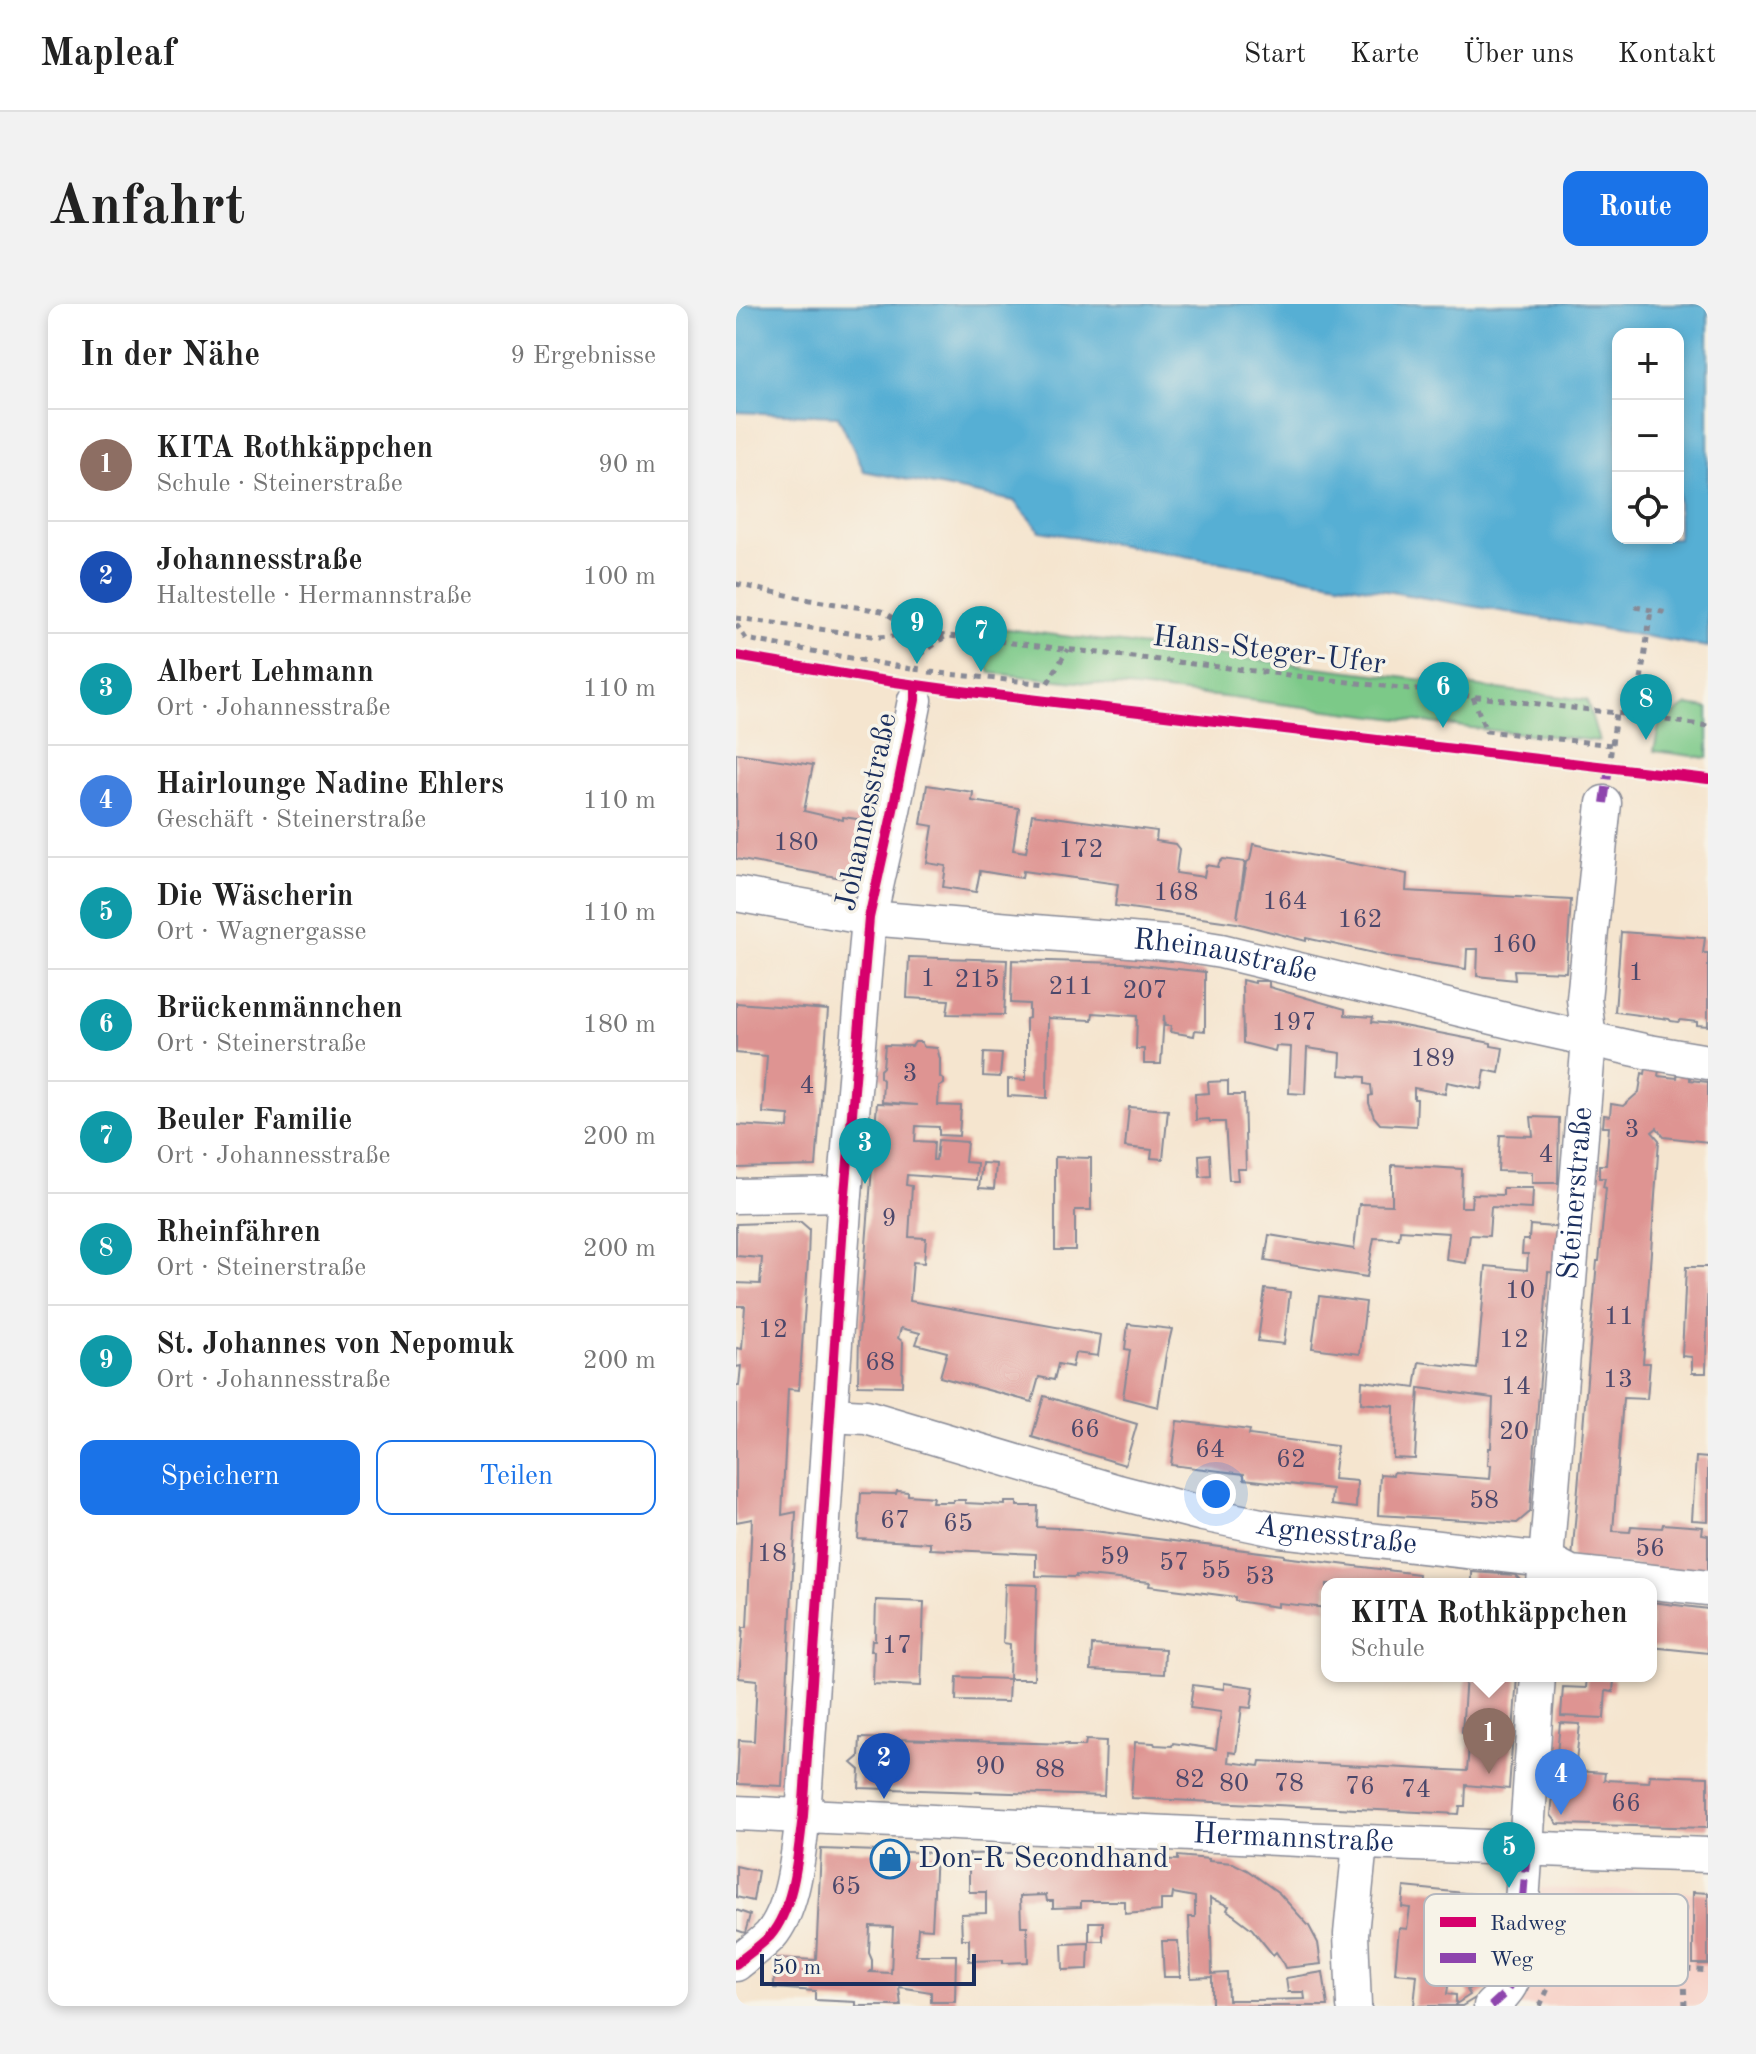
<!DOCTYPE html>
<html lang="de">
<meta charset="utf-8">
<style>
body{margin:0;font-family:"Old Standard TT",serif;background:#f2f2f2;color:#222}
.controls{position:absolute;right:24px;top:24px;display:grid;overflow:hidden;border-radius:16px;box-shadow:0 4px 12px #0003}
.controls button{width:72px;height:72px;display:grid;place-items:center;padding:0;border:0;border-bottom:2px solid #e0e0e0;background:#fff;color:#222;font:40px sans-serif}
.scale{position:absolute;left:24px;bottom:20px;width:216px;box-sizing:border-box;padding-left:8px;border:4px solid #1b2f5e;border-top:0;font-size:22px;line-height:28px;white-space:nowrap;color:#1b2f5e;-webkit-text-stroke:6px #f7f3e8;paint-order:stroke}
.you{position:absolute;left:480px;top:1190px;width:28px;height:28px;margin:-20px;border:6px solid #fff;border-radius:50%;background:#1a73e8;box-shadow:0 0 0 12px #1a73e833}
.badge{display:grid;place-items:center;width:52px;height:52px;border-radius:50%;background:#1a73e8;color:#fff;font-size:26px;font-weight:700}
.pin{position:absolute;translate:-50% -66px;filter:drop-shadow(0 2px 4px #0008)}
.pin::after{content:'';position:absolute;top:42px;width:28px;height:24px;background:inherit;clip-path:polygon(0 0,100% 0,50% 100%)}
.popup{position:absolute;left:585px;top:1274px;width:336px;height:104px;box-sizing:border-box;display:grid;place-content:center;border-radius:16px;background:#fff;filter:drop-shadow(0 2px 6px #0005);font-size:26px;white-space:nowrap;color:#767676}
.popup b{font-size:30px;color:#222}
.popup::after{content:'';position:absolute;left:50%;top:100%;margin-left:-16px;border:16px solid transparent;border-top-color:#fff}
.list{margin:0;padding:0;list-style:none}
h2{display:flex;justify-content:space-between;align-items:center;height:104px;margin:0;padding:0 32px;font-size:34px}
h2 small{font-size:26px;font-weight:400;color:#767676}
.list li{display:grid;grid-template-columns:52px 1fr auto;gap:24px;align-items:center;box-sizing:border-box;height:112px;padding:0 32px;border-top:2px solid #e0e0e0}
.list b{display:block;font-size:30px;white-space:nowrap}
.list p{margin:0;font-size:26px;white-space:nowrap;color:#767676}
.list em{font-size:26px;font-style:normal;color:#767676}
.actions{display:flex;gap:16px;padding:24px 32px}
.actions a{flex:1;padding:18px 0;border:2px solid #1a73e8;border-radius:16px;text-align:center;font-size:28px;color:#1a73e8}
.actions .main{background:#1a73e8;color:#fff}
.icon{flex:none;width:44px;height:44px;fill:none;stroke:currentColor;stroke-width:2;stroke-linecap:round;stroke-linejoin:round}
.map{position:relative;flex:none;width:972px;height:1702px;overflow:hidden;border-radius:16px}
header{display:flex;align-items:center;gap:48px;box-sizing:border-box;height:112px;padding:0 40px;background:#fff;border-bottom:2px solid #e0e0e0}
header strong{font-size:38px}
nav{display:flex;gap:44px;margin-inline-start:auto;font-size:28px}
.intro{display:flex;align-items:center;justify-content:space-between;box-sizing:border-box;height:192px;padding:0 48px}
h1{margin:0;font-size:56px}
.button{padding:20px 36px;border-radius:16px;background:#1a73e8;color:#fff;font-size:28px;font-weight:700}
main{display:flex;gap:48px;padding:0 48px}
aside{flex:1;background:#fff;border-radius:16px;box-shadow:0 4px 12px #0003}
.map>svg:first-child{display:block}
.built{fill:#f7d1c7}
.green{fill:#7bc988;stroke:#4b7c73;stroke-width:2}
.water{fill:#57afd4;stroke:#396f99;stroke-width:2;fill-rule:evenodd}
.building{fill:#de9492;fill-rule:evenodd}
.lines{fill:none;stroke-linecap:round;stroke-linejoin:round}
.minor-casing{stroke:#888a96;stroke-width:37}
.path{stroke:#888a96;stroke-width:5;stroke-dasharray:6 6;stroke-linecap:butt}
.minor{stroke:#fff;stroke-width:34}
.quiet{stroke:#8e44ad;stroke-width:8;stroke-dasharray:16 8;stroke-linecap:butt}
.cycleway-casing{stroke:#f7f3e8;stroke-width:15}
.cycleway{stroke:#d6006c;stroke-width:10}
.labels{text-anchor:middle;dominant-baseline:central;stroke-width:7;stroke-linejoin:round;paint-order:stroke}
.number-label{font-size:26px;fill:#4c486b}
.street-label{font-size:30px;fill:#1b2f5e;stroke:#f7f3e8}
.poi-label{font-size:30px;fill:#1b2f5e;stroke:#f7f3e8;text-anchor:start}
.key{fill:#f7f3e8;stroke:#b5b8bf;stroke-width:2}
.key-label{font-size:22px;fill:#1b2f5e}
</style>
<header>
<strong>Mapleaf</strong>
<nav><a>Start</a><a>Karte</a><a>Über uns</a><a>Kontakt</a></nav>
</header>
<div class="intro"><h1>Anfahrt</h1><a class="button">Route</a></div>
<main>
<aside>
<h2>In der Nähe<small>9 Ergebnisse</small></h2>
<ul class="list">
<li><span class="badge" style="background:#8d6e63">1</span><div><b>KITA Rothkäppchen</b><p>Schule · Steinerstraße</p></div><em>90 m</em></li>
<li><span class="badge" style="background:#1a4fb4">2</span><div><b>Johannesstraße</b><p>Haltestelle · Hermannstraße</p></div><em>100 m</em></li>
<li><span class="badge" style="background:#0f9aa8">3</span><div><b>Albert Lehmann</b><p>Ort · Johannesstraße</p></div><em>110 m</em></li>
<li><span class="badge" style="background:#3f7fe0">4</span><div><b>Hairlounge Nadine Ehlers</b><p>Geschäft · Steinerstraße</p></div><em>110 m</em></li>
<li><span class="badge" style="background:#0f9aa8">5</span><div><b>Die Wäscherin</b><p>Ort · Wagnergasse</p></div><em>110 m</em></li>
<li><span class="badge" style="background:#0f9aa8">6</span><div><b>Brückenmännchen</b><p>Ort · Steinerstraße</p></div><em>180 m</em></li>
<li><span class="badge" style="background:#0f9aa8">7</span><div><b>Beuler Familie</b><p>Ort · Johannesstraße</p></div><em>200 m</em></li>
<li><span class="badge" style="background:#0f9aa8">8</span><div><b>Rheinfähren</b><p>Ort · Steinerstraße</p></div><em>200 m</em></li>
<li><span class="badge" style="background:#0f9aa8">9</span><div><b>St. Johannes von Nepomuk</b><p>Ort · Johannesstraße</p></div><em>200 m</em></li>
</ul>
<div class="actions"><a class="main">Speichern</a><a>Teilen</a></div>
</aside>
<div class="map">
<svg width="972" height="1702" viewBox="0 0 972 1702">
<rect width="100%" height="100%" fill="#f7f3e8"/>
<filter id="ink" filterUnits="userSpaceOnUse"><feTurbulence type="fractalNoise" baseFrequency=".0125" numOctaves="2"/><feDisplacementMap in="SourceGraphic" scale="16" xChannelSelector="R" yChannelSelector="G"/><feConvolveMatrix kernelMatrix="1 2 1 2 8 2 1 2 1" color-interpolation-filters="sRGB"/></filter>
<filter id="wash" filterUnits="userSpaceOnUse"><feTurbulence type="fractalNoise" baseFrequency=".006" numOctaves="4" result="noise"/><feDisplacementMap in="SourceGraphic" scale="32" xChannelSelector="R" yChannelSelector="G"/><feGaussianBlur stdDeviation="1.8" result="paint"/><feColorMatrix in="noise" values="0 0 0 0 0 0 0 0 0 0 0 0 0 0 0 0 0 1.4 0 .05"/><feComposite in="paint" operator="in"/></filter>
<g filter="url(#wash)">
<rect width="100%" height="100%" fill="#f5e5cf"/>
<polygon class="built" points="805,1584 972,1589 972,1702 781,1702"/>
<g class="green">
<polygon points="230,320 851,396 863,437 743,425 488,393 254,369"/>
<polygon points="951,401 972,404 972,454 918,447 923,421"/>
</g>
<path class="water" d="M0,0h972v343l-668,-116 -26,-30 -150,-30 -26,-55 -102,-4zM882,30h60v204h-60z"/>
<g id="blocks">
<g class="building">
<polygon points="0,449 77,461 68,507 107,516 107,513 128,516 117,576 0,555"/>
<polygon points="191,481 237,488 236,497 283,504 277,546 290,548 296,510 421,527 420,537 439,540 443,545 440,569 468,573 470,561 482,563 483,559 487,555 509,558 501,614 511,558 514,556 517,540 671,570 670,587 835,596 830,668 778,666 779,676 741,672 742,645 731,645 730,665 660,654 570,634 570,637 501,619 379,602 382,580 287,567 286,574 244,567 240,588 207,583 210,562 191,559 197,522 185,520"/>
<polygon points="885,628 969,634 967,649 972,649 972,722 961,721 961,718 944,716 942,718 935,717 933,715 879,708"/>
<polygon points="173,653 271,656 268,711 211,710 213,696 171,694"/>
<polygon points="276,656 386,659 469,668 469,727 459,726 458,732 434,728 435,722 429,722 428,711 425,760 408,760 408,745 400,745 401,712 357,709 356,716 312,714 311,794 272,792 272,775 290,776 290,715 293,714 293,700 275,699"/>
<polygon points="506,676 519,679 519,677 533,677 533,683 609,705 609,711 637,713 636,718 657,720 755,739 755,742 767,744 763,769 749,766 746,785 711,778 709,790 678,784 678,795 681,795 680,822 644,820 638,813 633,799 633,792 636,791 635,781 629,780 629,773 604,771 605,749 571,744 569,790 553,789 555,743 540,742 539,747 507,739"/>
<polygon points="0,699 92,706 80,862 0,864 0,821 52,824 53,811 27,809 31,752 0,749"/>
<polygon points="179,738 185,738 188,743 201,744 204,755 204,773 208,776 208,780 203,783 202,801 225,802 223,832 203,831 203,823 180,822 179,837 198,838 197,856 200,856 202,836 231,838 229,858 241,859 240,876 171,871 170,881 176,882 173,933 190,934 188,959 177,958 174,997 365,1031 362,1052 339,1049 336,1063 322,1060 318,1076 303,1073 296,1098 204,1073 211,1048 180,1040 184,1029 165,1024 162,1034 167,1038 166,1082 122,1081 123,1031 141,799 182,801 146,798 147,776 144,773 144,766 147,763 149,741 176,742"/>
<polygon points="248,749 266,750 264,773 247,772"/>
<polygon points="910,764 923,766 922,772 941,774 942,768 954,770 954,776 972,778 972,838 928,833 921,824 916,828 923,836 907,1059 914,1059 911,1095 887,1094 877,1227 894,1228 895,1222 926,1224 927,1220 967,1223 966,1230 972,1231 972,1270 836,1255 861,957 863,957 870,884 867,883 869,874 863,874 863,861 870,861 873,823 867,823 868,811 874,812 875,800 887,802 903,788 906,769 909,770"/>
<polygon points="492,777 492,791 508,791 510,865 501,865 502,876 493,876 489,818 474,818 473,815 460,816 459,790 473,789 472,778"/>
<polygon points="393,803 432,806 427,855 415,854 416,846 389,843"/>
<polygon points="795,813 823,814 822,879 796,879 796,868 762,867 764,831 797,832"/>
<polygon points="474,850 475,872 464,873 463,851"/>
<polygon points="319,853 355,854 355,906 339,906 339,946 319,946"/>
<polygon points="246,859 260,860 258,885 243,884"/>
<polygon points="656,861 726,865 725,903 735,903 736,890 767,891 767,884 797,884 796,905 755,903 753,932 734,931 730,959 710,956 713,929 664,926 663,935 638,934 631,973 529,957 533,931 618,945 623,900 656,901"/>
<polygon points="65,918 73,925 72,957 63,1086 52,1085 46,1211 60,1208 46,1482 1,1480 3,1436 18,1437 21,1376 3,1374 7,1323 11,1323 16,1215 0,1218 0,1081 3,1082 5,1062 0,1063 1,1044 6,1045 9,1002 0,1002 0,979 24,980 26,954 0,952 0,920"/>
<polygon points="794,921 829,924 825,969 812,968 794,1208 781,1219 642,1211 644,1170 657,1171 658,1168 754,1175 755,1161 752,1161 753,1144 755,1144 757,1094 683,1084 679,1155 657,1154 658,1102 625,1099 626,1077 679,1084 683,1058 741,1065 750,962 791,966 792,950 786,950 787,936 793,936"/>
<polygon points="950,963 972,963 970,1069 956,1069 956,1053 946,1052"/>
<polygon points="529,985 554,988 548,1040 522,1037"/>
<polygon points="583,992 630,998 624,1050 576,1044"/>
<polygon points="392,1020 436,1025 430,1050 422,1103 387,1094 394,1046 389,1045"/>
<polygon points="308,1092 401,1120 389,1161 296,1133"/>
<polygon points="441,1117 514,1126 513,1131 601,1142 597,1175 621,1177 620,1204 595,1201 596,1185 508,1175 508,1170 435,1161"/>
<polygon points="960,1153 972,1154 972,1217 956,1216"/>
<polygon points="161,1187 172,1188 172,1191 197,1193 196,1198 217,1198 217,1196 229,1196 229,1199 269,1201 269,1198 281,1198 281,1202 302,1202 301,1223 342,1225 548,1251 548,1253 683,1270 682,1280 591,1280 591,1304 542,1299 542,1303 499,1297 499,1293 413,1282 414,1278 340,1271 340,1273 300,1272 300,1250 194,1245 194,1239 122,1235 125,1189 160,1190"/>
<polygon points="736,1268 779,1271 788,1280 736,1280"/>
<polygon points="269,1280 301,1281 298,1375 273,1375 272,1398 220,1397 221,1373 273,1375 274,1340 267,1339"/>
<polygon points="140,1296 188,1298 185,1382 137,1380 138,1347 135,1347 136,1336 139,1336"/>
<polygon points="915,1298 972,1305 972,1349 915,1343"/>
<polygon points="356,1341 429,1345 428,1370 355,1366"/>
<polygon points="730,1372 781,1372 773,1485 730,1481 729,1502 724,1502 723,1510 395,1494 399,1438 418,1439 419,1441 436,1442 437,1439 480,1445 485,1408 454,1404 457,1381 488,1385 488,1379 518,1383 515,1404 506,1403 500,1449 493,1448 492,1458 523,1462 524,1457 731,1467 734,1429 726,1428"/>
<polygon points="851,1372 878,1376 877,1388 870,1387 868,1414 825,1412 827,1383 850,1384"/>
<polygon points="824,1419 844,1420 839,1467 869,1469 868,1476 913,1478 914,1471 972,1473 972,1524 822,1520 815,1511"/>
<polygon points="124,1434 332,1440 331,1442 349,1442 350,1436 370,1437 368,1492 123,1484 124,1466 116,1459 123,1453"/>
<path d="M85,1545l115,4 -4,76 -14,-1 -2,27h40l-1,47h-24v-10l-32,-5 2,19h-45v-4l-41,-2v-9l-41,-3 1,-30 41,2zM134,1622l23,1 -2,46 -21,-1 2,-2v-10l-3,-7z"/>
<polygon points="309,1548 309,1552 442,1556 442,1552 473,1555 473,1557 497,1559 511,1566 543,1589 573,1622 582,1639 585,1660 549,1664 546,1657 540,1648 537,1651 516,1625 491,1606 493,1602 474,1594 476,1670 491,1669 492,1696 519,1696 569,1695 568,1688 552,1688 550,1674 587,1668 592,1702 476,1702 476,1673 455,1674 453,1613 459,1613 459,1593 437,1589 436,1596 425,1596 425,1607 389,1610 389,1597 345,1597 345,1603 317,1604 317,1597 311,1597 310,1591 284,1592 285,1622 291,1622 292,1658 267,1659 267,1656 233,1657 233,1635 226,1635 225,1610 250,1609 250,1588 233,1588 233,1550"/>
<polygon points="0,1562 22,1567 17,1597 0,1593"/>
<polygon points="668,1583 778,1594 775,1616 736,1613 735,1609 717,1608 712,1659 715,1660 711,1690 720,1691 720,1700 734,1691 731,1686 743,1678 740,1674 752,1662 755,1628 774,1630 769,1669 746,1690 726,1702 678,1702 681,1671 659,1669 663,1624 671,1625 674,1604 666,1603"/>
<polygon points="957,1588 972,1589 972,1660 957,1660"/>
<polygon points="0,1606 14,1611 9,1629 0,1626"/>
<rect x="353" y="1618" width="14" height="19"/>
<polygon points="426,1637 442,1637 444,1673 428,1673"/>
<polygon points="353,1639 352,1665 327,1666 326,1640"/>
</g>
</g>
</g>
<g filter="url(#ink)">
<use href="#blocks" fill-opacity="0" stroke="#888a96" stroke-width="2"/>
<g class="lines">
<g class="minor-casing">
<g id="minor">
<path id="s1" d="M0,590l133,24 309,26 43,7 309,75 119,26 59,10"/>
<polyline points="0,892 109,890"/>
<path id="s2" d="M94,1111l36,2 252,75 85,22 77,16 266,30 25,13 137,15"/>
<path id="s3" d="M808,1280l45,-545 -5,-40 20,-196"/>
<path id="s4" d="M0,1509c324,14 648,32 972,42"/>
<path d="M0,1660c11,-9 24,-18 34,-28 25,-29 28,-84 33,-120l42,-622 24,-276 24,-108 22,-110"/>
<polyline points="618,1702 615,1630 624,1539"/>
<path d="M755,1702c18,-16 23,-24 27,-47l20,-283"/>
</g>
</g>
<g class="path">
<polyline points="0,280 74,296 146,307 183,329"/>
<polyline points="899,303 932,309"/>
<polyline points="0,314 143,333 184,330 225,333 880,409 972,422"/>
<polyline points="0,320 10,335 175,365"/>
<polyline points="161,333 182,351"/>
<polyline points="184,351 210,332"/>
<polyline points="181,368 184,330"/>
<polyline points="193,368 311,380 332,345"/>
<polyline points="737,393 750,427 876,441"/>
<polyline points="900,411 915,306"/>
<polyline points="873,464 880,409"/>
<polyline points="804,1702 816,1676 818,1656 829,1609 845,1599 866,1598 955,1605"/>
<polyline points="949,1702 948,1674 951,1665 972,1667"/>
</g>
<use href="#minor" class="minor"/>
<g class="quiet">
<polyline points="868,499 873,464"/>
<polyline points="755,1702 769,1689 779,1674 782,1655 791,1546"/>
</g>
<g class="cycleway-casing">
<g id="cycleway">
<polyline points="0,352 137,375 217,386 972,475"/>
<path d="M0,1660c11,-9 24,-18 34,-28 25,-29 28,-84 33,-120l42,-622 24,-276 24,-108 22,-110v-15"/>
</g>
</g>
<use href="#cycleway" class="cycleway"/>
</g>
</g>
<defs>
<g id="shop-ring" transform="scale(2)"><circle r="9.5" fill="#f7f3e8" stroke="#1f6fb2" stroke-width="1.5"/><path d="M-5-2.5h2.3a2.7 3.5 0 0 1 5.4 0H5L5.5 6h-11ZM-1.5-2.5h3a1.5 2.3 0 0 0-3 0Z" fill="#1f6fb2"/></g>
</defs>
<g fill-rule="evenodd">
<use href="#shop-ring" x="154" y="1555"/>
</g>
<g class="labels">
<g class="number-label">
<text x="60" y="539">180</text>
<text x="345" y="546">172</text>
<text x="440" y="589">168</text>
<text x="549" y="598">164</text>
<text x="624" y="616">162</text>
<text x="778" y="641">160</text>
<text x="900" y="669">1</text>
<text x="192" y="675">1</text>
<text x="241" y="676">215</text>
<text x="335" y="683">211</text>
<text x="409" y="687">207</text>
<text x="558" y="719">197</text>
<text x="697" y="755">189</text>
<text x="174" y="770">3</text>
<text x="71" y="782">4</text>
<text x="896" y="826">3</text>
<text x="810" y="851">4</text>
<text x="153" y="915">9</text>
<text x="784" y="987">10</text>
<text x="883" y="1013">11</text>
<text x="37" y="1026">12</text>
<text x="778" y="1036">12</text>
<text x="144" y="1059">68</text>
<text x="882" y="1076">13</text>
<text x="780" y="1083">14</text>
<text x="349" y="1126">66</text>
<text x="778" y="1128">20</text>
<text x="474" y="1146">64</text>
<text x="555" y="1156">62</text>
<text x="748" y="1197">58</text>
<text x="159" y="1217">67</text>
<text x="222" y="1220">65</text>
<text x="914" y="1245">56</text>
<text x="36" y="1250">18</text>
<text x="379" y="1253">59</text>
<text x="438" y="1259">57</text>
<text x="480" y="1267">55</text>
<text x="524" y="1273">53</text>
<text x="161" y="1342">17</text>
<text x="254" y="1463">90</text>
<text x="314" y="1466">88</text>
<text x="454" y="1476">82</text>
<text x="498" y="1480">80</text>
<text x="553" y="1480">78</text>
<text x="624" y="1483">76</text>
<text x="680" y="1486">74</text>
<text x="890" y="1500">66</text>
<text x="110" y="1583">65</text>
</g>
<g class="street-label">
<text transform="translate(533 347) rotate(7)">Hans-Steger-Ufer</text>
<text transform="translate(131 508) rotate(-78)">Johannesstraße</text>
<text stroke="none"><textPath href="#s1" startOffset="494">Rheinaustraße</textPath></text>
<text stroke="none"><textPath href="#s3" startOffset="392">Steinerstraße</textPath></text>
<text stroke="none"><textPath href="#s2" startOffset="522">Agnesstraße</textPath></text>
<text stroke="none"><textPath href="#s4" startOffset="558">Hermannstraße</textPath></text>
</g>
<g class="poi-label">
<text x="182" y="1555">Don-R Secondhand</text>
</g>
</g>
<rect x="688" y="1590" width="264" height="92" rx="12" class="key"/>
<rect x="704" y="1613" width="36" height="10" fill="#d6006c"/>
<rect x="704" y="1649" width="36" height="10" fill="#8e44ad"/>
<g class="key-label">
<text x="754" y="1626">Radweg</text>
<text x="754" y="1662">Weg</text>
</g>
</svg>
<div class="controls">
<button>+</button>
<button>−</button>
<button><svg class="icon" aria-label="locate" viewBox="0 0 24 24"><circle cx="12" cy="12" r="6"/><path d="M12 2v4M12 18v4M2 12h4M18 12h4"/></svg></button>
</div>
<div class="scale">50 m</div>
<div class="you"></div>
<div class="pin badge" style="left:753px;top:1470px;background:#8d6e63">1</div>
<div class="popup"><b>KITA Rothkäppchen</b>Schule</div>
<div class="pin badge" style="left:148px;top:1495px;background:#1a4fb4">2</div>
<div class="pin badge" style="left:129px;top:880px;background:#0f9aa8">3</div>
<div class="pin badge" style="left:825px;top:1511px;background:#3f7fe0">4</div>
<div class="pin badge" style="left:773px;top:1584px;background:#0f9aa8">5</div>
<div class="pin badge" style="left:707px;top:424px;background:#0f9aa8">6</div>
<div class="pin badge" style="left:245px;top:368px;background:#0f9aa8">7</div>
<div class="pin badge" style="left:910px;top:436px;background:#0f9aa8">8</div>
<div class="pin badge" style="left:181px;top:360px;background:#0f9aa8">9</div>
</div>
</main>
